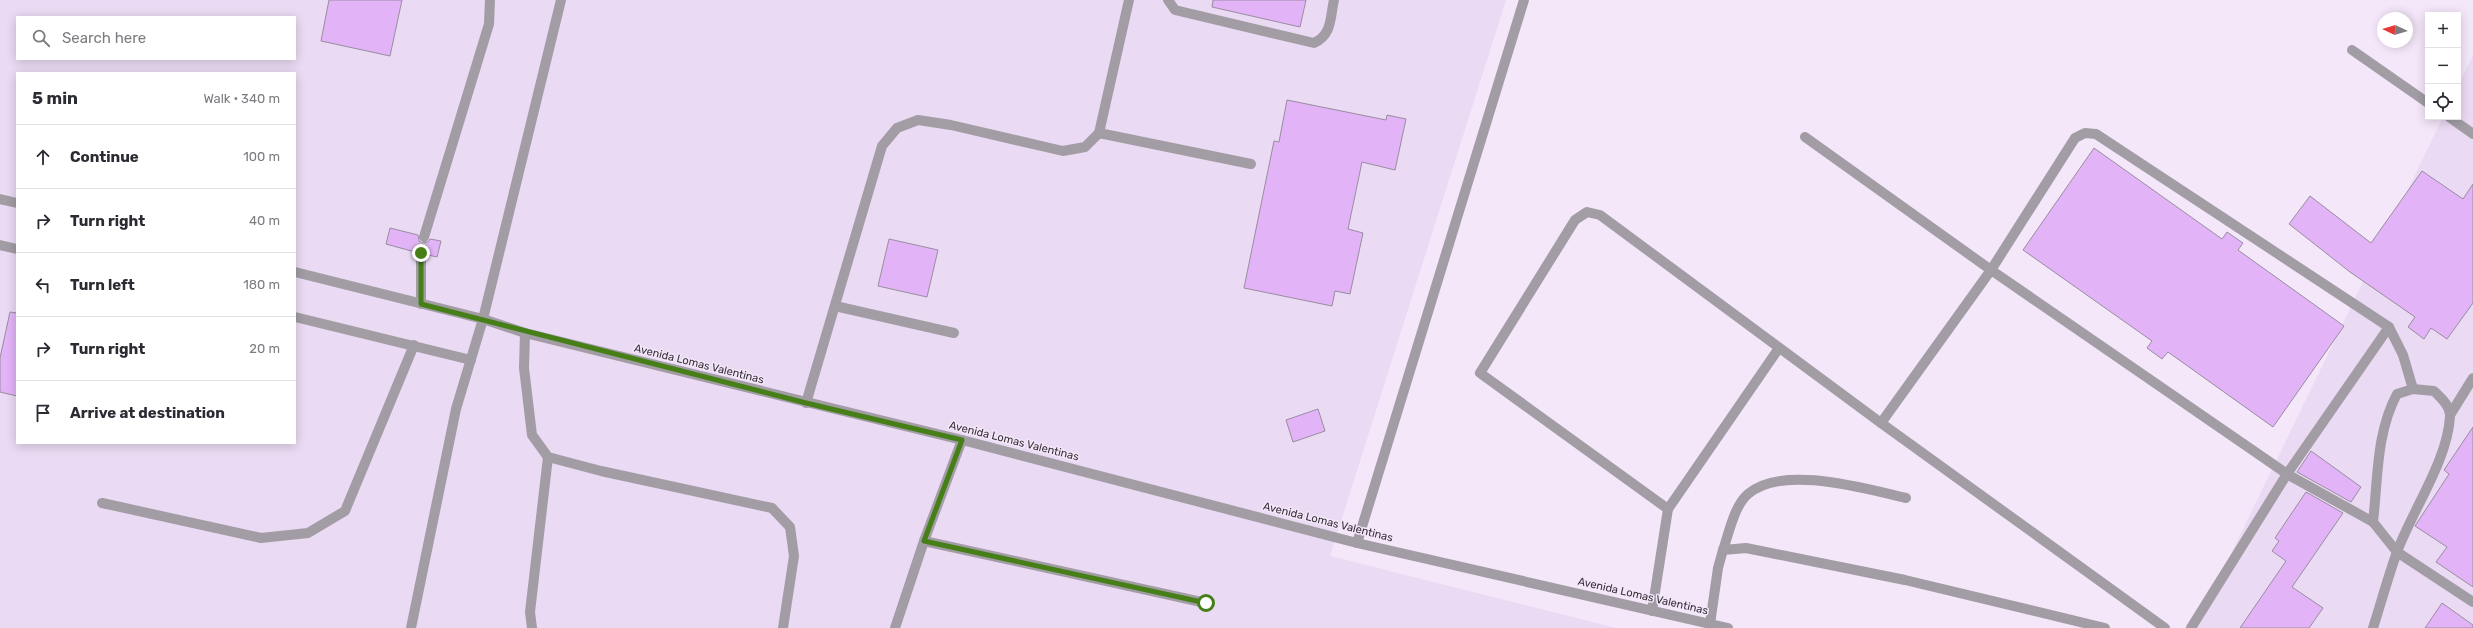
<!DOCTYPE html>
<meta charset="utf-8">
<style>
body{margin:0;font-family:Rubik,sans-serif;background:#f2f2f3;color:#2b2b33}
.controls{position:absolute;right:12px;top:12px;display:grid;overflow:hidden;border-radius:0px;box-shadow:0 2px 10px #0003}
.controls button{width:36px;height:36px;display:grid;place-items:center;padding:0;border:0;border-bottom:1px solid #e1e1e2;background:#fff;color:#2b2b33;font:20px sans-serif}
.compass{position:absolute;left:2377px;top:12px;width:36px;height:36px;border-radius:50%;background:#fff;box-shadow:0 2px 10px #0003;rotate:274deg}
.stop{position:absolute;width:12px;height:12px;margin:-9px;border:3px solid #467f18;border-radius:50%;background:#fff}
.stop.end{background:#467f18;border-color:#fff;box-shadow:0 1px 4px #0008}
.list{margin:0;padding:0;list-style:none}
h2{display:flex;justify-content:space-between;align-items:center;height:52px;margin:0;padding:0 16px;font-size:17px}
h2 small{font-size:13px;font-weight:400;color:#7c7c81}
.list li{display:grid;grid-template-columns:26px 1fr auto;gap:12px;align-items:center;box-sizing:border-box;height:64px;padding:0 16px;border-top:1px solid #e1e1e2}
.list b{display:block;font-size:15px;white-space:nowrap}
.list em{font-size:13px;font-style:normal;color:#7c7c81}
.icon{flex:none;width:22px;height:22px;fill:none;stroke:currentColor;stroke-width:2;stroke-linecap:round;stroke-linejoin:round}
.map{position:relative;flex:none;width:2473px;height:628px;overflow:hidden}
.search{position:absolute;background:#fff;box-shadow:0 2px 10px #0003;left:16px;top:16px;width:280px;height:44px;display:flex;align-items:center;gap:10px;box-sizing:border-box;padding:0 14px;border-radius:0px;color:#7c7c81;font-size:15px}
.panel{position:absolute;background:#fff;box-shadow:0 2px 10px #0003;left:16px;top:72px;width:280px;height:372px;border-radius:0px}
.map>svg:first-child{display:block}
.built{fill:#eadaf3;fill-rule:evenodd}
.building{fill:#e2b4f7;stroke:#988d9e}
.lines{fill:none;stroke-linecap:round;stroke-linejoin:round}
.minor-tunnel{stroke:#cec2d3;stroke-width:10;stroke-dasharray:10 5;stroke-linecap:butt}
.minor{stroke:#a29da5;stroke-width:10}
.route{stroke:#467f18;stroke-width:5}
.labels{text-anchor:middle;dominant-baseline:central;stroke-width:3;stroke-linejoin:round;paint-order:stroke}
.street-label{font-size:11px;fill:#353037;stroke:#f4e7fa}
</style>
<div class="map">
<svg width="2473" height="628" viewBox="0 0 2473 628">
<rect width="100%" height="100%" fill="#f4e7fa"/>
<g class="built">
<path d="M0,0h1506l-176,556 286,72h-1616zM17,17h278v42h-278zM17,73h278v370h-278z"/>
<polygon points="2473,55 2473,628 2195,628 2443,117 2458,117 2458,86"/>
</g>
<g class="building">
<polygon points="329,0 402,0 390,56 321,41"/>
<polygon points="1213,0 1306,0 1300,27 1212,7"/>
<polygon points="1287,100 1386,120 1387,115 1406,119 1395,170 1362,162 1348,229 1363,233 1350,294 1335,291 1332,306 1244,288 1274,141 1279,142"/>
<polygon points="2094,148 2222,239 2227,232 2243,243 2238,250 2344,326 2273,427 2168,352 2162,359 2147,348 2152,341 2023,250"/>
<polygon points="2422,171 2463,199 2473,184 2473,303 2447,339 2431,328 2424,339 2408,327 2415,317 2350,272 2289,224 2310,196 2371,243"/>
<polygon points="390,228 418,235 419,241 422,243 428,242 430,239 441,241 437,257 428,255 426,249 421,247 415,252 386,244"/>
<polygon points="889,239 938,250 927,297 878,286"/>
<polygon points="10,312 17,313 17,396 0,392 0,358"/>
<polygon points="1318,409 1325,431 1293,442 1286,420"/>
<polygon points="2473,427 2473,587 2436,562 2447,547 2415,526 2449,474 2444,470"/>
<polygon points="2311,451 2361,487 2351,502 2297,472"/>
<polygon points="2306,492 2343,513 2292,587 2323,608 2309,628 2240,628 2286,561 2272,551 2279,541 2275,538"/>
<polygon points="2442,603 2473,625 2473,628 2425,628"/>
</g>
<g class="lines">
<polyline class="minor-tunnel" points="421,253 424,237"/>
<g class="minor">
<path d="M1168,0l7,10 139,33c18,-8 16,-25 20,-43"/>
<polyline points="2352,50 2428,103"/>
<polyline points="2449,117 2473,134"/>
<polyline points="1099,133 1251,164"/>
<polyline points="1805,137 1991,270 2287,474 2373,522"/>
<polyline points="0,199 17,203"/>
<polyline points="424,237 489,24 490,0"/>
<polyline points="0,245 17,249"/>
<polyline points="421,253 421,304"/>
<polyline points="295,272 483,319 525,333 962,440 1357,543 1728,628"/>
<polyline points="835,306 954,333"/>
<polyline points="295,317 471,360"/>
<polyline points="525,333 524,368 532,435 548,457 601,471 772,508 790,527 794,556 783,628"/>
<polyline points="806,403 882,146 897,128 918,120 951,125 1063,151 1085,147 1099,133 1129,0"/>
<polyline points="2450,415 2473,378"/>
<polyline points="1881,423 1991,270 2075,138 2085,133 2096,134 2389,327 2403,355 2413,389"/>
<polyline points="102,503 261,538 308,533 345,511 414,345"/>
<polyline points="1668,509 1779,348"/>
<polyline points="924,541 1206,603"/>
<polyline points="1357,543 1524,0"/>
<path d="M1723,550c6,-17 11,-44 25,-56 34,-30 118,-5 158,4"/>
<polyline points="1652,611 1668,509 1480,373 1575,220 1587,212 1600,215 1881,423 2165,628"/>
<polyline points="1710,624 1718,568 1723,550 1746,548 1905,580 2105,628"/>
<polyline points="411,628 456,409 483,319 561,0"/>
<polyline points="532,628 530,612 548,457"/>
<polyline points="895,628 924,541 962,440"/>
<polyline points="2191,628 2287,474 2389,327"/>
<path d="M2373,628c8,-25 15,-51 24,-76 15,-41 51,-92 53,-136 1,-10 -10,-19 -16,-25l-21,-2 -16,5c-21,39 -19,85 -24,128l24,30 76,50"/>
</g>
</g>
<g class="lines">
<polyline class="route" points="421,253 421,304 806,403 962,440 924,541 1206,603"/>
</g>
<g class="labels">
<g class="street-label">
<text transform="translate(699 364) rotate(14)">Avenida Lomas Valentinas</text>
<text transform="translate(1014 441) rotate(14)">Avenida Lomas Valentinas</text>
<text transform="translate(1328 522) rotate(14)">Avenida Lomas Valentinas</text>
<text transform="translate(1643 596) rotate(13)">Avenida Lomas Valentinas</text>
</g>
</g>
</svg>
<div class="controls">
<button>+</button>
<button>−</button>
<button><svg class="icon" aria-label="locate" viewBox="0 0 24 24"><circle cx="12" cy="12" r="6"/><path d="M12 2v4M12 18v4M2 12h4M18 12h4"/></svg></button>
</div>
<svg class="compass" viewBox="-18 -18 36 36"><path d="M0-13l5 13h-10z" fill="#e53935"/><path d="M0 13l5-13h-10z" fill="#7c7c81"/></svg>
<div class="stop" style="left:1206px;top:603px"></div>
<div class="stop end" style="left:421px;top:253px"></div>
<div class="search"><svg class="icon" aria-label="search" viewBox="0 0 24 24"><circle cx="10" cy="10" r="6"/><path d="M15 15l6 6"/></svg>Search here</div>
<section class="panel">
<h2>5 min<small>Walk · 340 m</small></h2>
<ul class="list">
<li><svg class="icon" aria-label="ahead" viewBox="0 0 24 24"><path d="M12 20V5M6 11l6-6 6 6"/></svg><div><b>Continue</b></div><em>100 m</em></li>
<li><svg class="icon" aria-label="right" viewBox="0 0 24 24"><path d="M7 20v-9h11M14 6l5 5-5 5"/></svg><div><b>Turn right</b></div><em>40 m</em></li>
<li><svg class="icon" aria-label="left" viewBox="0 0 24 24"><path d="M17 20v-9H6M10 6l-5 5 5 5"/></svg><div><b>Turn left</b></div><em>180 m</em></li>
<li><svg class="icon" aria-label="right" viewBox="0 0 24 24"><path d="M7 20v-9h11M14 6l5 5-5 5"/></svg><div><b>Turn right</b></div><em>20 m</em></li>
<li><svg class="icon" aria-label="arrive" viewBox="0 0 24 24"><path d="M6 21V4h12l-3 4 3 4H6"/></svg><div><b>Arrive at destination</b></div></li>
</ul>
</section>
</div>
